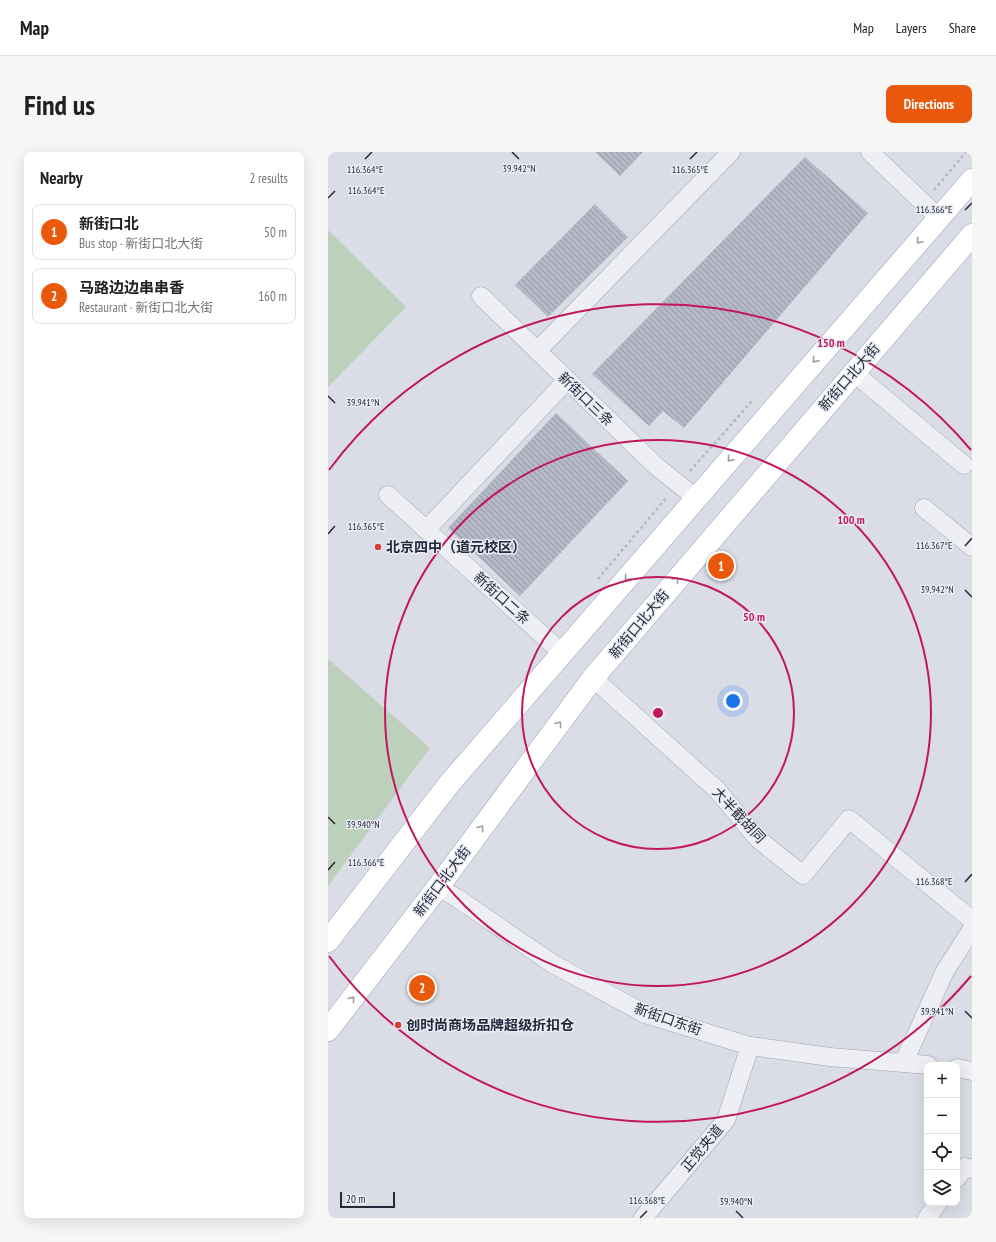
<!DOCTYPE html>
<meta charset="utf-8">
<style>
body{margin:0;font-family:"PT Sans Narrow","Noto Sans SC",sans-serif;background:#f6f6f6;color:#202124}
.controls{position:absolute;right:12px;bottom:12px;display:grid;overflow:hidden;border-radius:8px;box-shadow:0 4px 16px #0002}
.controls button{width:36px;height:36px;display:grid;place-items:center;padding:0;border:0;border-bottom:1px solid #e0e0e0;background:#fff;color:#202124;font:20px sans-serif}
.scale{position:absolute;left:12px;bottom:10px;width:55px;box-sizing:border-box;padding-left:4px;border:2px solid #25293c;border-top:0;font-size:11px;line-height:14px;white-space:nowrap;color:#25293c;-webkit-text-stroke:3px #eaecf4;paint-order:stroke}
.you{position:absolute;left:405px;top:549px;width:14px;height:14px;margin:-10px;border:3px solid #fff;border-radius:50%;background:#1a73e8;box-shadow:0 0 0 6px #1a73e833}
.badge{display:grid;place-items:center;width:26px;height:26px;border-radius:50%;background:#ea580c;color:#fff;font-size:13px;font-weight:700}
.pin{position:absolute;translate:-50% -50%;border:2px solid #fff;box-shadow:0 1px 4px #0006}
.list{margin:0;padding:0;list-style:none}
h2{display:flex;justify-content:space-between;align-items:center;height:52px;margin:0;padding:0 16px;font-size:17px}
h2 small{font-size:13px;font-weight:400;color:#757577}
.list li{display:grid;grid-template-columns:26px 1fr auto;gap:12px;align-items:center;box-sizing:border-box;height:56px;margin:0 8px 8px;padding:0 8px;border:1px solid #e0e0e0;border-radius:8px}
.list b{display:block;font-size:15px;white-space:nowrap}
.list p{margin:0;font-size:13px;white-space:nowrap;color:#757577}
.list em{font-size:13px;font-style:normal;color:#757577}
.icon{flex:none;width:22px;height:22px;fill:none;stroke:currentColor;stroke-width:2;stroke-linecap:round;stroke-linejoin:round}
.map{position:relative;flex:none;width:644px;height:1066px;overflow:hidden;border-radius:8px}
header{display:flex;align-items:center;gap:24px;box-sizing:border-box;height:56px;padding:0 20px;background:#fff;border-bottom:1px solid #e0e0e0}
header strong{font-size:19px}
nav{display:flex;gap:22px;margin-inline-start:auto;font-size:14px}
.intro{display:flex;align-items:center;justify-content:space-between;box-sizing:border-box;height:96px;padding:0 24px}
h1{margin:0;font-size:28px}
.button{padding:10px 18px;border-radius:8px;background:#ea580c;color:#fff;font-size:14px;font-weight:700}
main{display:flex;gap:24px;padding:0 24px}
aside{flex:1;background:#fff;border-radius:8px;box-shadow:0 4px 16px #0002}
.map>svg:first-child{display:block}
.green{fill:#bdd0bc}
.building{fill:url(#building-back-hatch)}
.lines{fill:none;stroke-linecap:round;stroke-linejoin:round}
.minor-casing{stroke:#a1a3b0;stroke-width:19}
.major-casing{stroke:#9a9fb2;stroke-width:23}
.path{stroke:#b6b8c0;stroke-width:2.5;stroke-dasharray:3 3;stroke-linecap:butt}
.minor{stroke:#eeeff4;stroke-width:18}
.major{stroke:#fff;stroke-width:22}
.oneway{stroke:#9d9fa7}
.ticks{fill:none;stroke:#25293c;stroke-width:1.5}
.ring{fill:none;stroke:#c2185b;stroke-width:2}
.poi-dot{fill:#d13f3a;stroke:#eaecf4;stroke-width:1.5}
.labels{text-anchor:middle;dominant-baseline:central;stroke-width:3;stroke-linejoin:round;paint-order:stroke}
.street-label{font-size:14px;fill:#25293c;stroke:#eaecf4}
.poi-label{font-size:14px;font-weight:bold;fill:#25293c;stroke:#eaecf4;text-anchor:start}
.ticks-label{font-size:10px;text-anchor:middle;fill:#25293c;stroke:#eaecf4;stroke-width:3;stroke-linejoin:round;paint-order:stroke}
.centre{fill:#c2185b;stroke:#eaecf4;stroke-width:2}
.ring-label{font-size:12px;text-anchor:middle;font-weight:bold;fill:#c2185b;stroke:#eaecf4;stroke-width:3;stroke-linejoin:round;paint-order:stroke}
</style>
<header>
<strong>Map</strong>
<nav><a>Map</a><a>Layers</a><a>Share</a></nav>
</header>
<div class="intro"><h1>Find us</h1><a class="button">Directions</a></div>
<main>
<aside>
<h2>Nearby<small>2 results</small></h2>
<ul class="list">
<li><span class="badge">1</span><div><b>新街口北</b><p>Bus stop · 新街口北大街</p></div><em>50 m</em></li>
<li><span class="badge">2</span><div><b>马路边边串串香</b><p>Restaurant · 新街口北大街</p></div><em>160 m</em></li>
</ul>
</aside>
<div class="map">
<svg width="644" height="1066" viewBox="0 0 644 1066">
<defs>
<pattern id="building-back-hatch" width="6" height="6" patternUnits="userSpaceOnUse"><rect width="6" height="6" fill="#b5b8c6"/><path d="M-1 5l2 2M0 0l6 6M5-1l2 2" fill="none" stroke="#9396a2"/></pattern>
</defs>
<rect width="100%" height="100%" fill="#dbdde6"/>
<g class="green">
<polygon points="0,78 78,155 0,235"/>
<polygon points="0,507 102,596 0,734"/>
</g>
<g class="building">
<polygon points="267,0 315,0 292,24"/>
<polygon points="477,5 540,61 356,276 335,259 321,274 264,222"/>
<polygon points="267,52 300,85 220,165 187,133"/>
<polygon points="228,261 300,329 192,444 120,376"/>
</g>
<g class="lines">
<g class="minor-casing">
<g id="minor">
<polyline points="542,0 611,66"/>
<polyline points="153,144 328,314 368,346"/>
<polyline points="209,199 403,0"/>
<polyline points="525,220 636,313"/>
<polyline points="60,343 234,501"/>
<polyline points="596,356 644,395"/>
<polyline points="98,378 239,228"/>
<polyline points="265,526 389,638 430,687 475,723 521,667 644,768"/>
<polyline points="110,735 129,746 225,812 317,862 422,894 502,905 600,913"/>
<polyline points="576,910 617,819 644,777"/>
<polyline points="629,916 644,919"/>
<polyline points="629,1026 637,1015 644,1017"/>
<polyline points="315,1066 398,968 422,894"/>
<polyline points="599,1066 610,1051"/>
</g>
</g>
<g class="major-casing">
<g id="major">
<polyline points="0,789 121,632 644,28"/>
<polyline points="0,878 110,735 265,526 644,83"/>
</g>
</g>
<g class="path">
<polyline points="606,38 638,0"/>
<polyline points="362,319 425,248"/>
<polyline points="270,427 339,345"/>
</g>
<use href="#minor" class="minor"/>
<use href="#major" class="major"/>
</g>
<defs><path id="oneway-chevron" d="M-2-3.5L2.5 0L-2 3.5" fill="none" stroke-width="1.6" stroke-linecap="round" stroke-linejoin="round"/></defs>
<g class="oneway">
<use href="#oneway-chevron" transform="translate(591 89) rotate(131)"/>
<use href="#oneway-chevron" transform="translate(487 208) rotate(131)"/>
<use href="#oneway-chevron" transform="translate(402 307) rotate(131)"/>
<use href="#oneway-chevron" transform="translate(299 426) rotate(131)"/>
<use href="#oneway-chevron" transform="translate(348 428) rotate(-50)"/>
<use href="#oneway-chevron" transform="translate(231 572) rotate(-53)"/>
<use href="#oneway-chevron" transform="translate(153 676) rotate(-53)"/>
<use href="#oneway-chevron" transform="translate(24 847) rotate(-52)"/>
</g>
<path class="ticks" d="M184,0l7,7M37,7l7,-7M362,7l7,-7M0,46l7,-7M637,58l7,-7M0,244l7,7M0,382l7,-8M637,394l7,-8M637,438l7,7M0,665l7,7M0,718l7,-8M637,730l7,-8M637,859l7,7M408,1059l7,7M312,1066l7,-7"/>
<g class="ring">
<circle cx="330" cy="561" r="136"/>
<circle cx="330" cy="561" r="273"/>
<path d="M643 824A409 409 0 0 1 1 804M1 318A409 409 0 0 1 643 298"/>
</g>
<g class="poi-dot">
<circle cx="50" cy="395" r="4"/>
<circle cx="70" cy="873" r="4"/>
</g>
<g class="labels">
<g class="street-label">
<text transform="translate(521 225) rotate(-49)">新街口北大街</text>
<text transform="translate(258 247) rotate(44)">新街口三条</text>
<text transform="translate(174 446) rotate(42)">新街口二条</text>
<text transform="translate(311 472) rotate(-50)">新街口北大街</text>
<text transform="translate(411 663) rotate(47)">大半截胡同</text>
<text transform="translate(114 729) rotate(-53)">新街口北大街</text>
<text transform="translate(340 867) rotate(19)">新街口东街</text>
<text transform="translate(374 996) rotate(-50)">正觉夹道</text>
</g>
<g class="poi-label">
<text x="58" y="395">北京四中（道元校区）</text>
<text x="78" y="873">创时尚商场品牌超级折扣仓</text>
</g>
</g>
<g class="ticks-label">
<text x="191" y="20">39.942°N</text>
<text x="37" y="21">116.364°E</text>
<text x="362" y="21">116.365°E</text>
<text x="38" y="42">116.364°E</text>
<text x="606" y="61">116.366°E</text>
<text x="35" y="254">39.941°N</text>
<text x="38" y="378">116.365°E</text>
<text x="606" y="397">116.367°E</text>
<text x="609" y="441">39.942°N</text>
<text x="35" y="676">39.940°N</text>
<text x="38" y="714">116.366°E</text>
<text x="606" y="733">116.368°E</text>
<text x="609" y="863">39.941°N</text>
<text x="319" y="1052">116.368°E</text>
<text x="408" y="1053">39.940°N</text>
</g>
<circle cx="330" cy="561" r="6" class="centre"/>
<g class="ring-label">
<text x="503" y="195">150 m</text>
<text x="523" y="372">100 m</text>
<text x="426" y="469">50 m</text>
</g>
</svg>
<div class="controls">
<button>+</button>
<button>−</button>
<button><svg class="icon" aria-label="locate" viewBox="0 0 24 24"><circle cx="12" cy="12" r="6"/><path d="M12 2v4M12 18v4M2 12h4M18 12h4"/></svg></button>
<button><svg class="icon" aria-label="layers" viewBox="0 0 24 24"><path d="M12 4l9 5-9 5-9-5zM3 14l9 5 9-5"/></svg></button>
</div>
<div class="scale">20 m</div>
<div class="you"></div>
<div class="pin badge" style="left:393px;top:414px">1</div>
<div class="pin badge" style="left:94px;top:836px">2</div>
</div>
</main>
